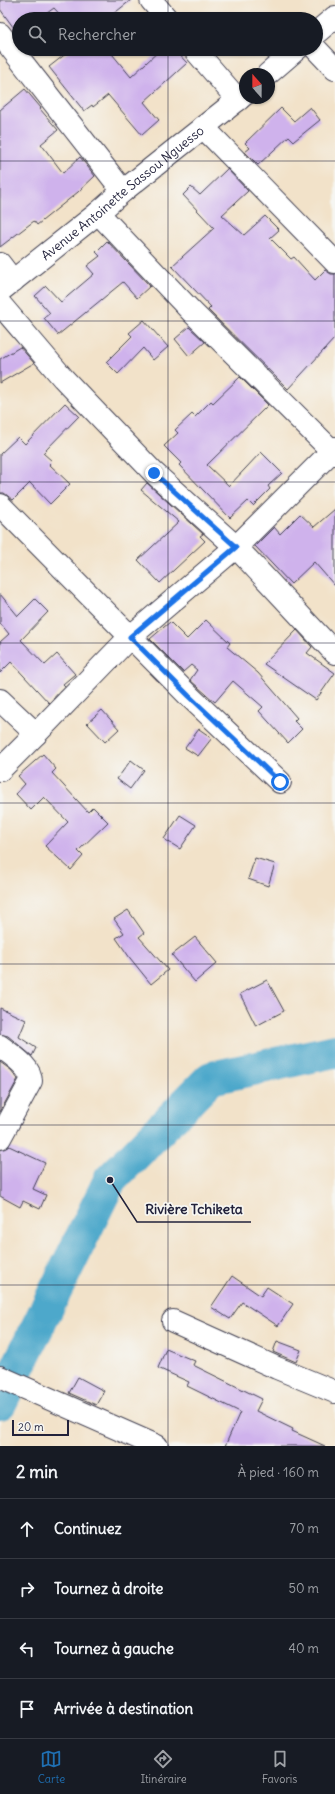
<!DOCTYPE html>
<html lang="fr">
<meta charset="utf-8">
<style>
body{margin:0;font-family:Delius,sans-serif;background:#242831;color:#f1f3f6}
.compass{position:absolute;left:239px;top:68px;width:36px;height:36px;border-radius:50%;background:#171b24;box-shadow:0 1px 3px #0004;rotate:339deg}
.scale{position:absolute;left:12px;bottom:10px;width:57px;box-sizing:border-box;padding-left:4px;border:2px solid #22223b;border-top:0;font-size:11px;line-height:14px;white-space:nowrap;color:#22223b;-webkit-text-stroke:3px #f6f6f2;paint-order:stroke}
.stop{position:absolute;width:12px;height:12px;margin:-9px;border:3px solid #1a73e8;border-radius:50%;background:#fff}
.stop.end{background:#1a73e8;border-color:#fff;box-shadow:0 1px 4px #0008}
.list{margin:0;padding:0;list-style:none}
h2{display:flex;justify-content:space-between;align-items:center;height:52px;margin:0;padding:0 16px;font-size:17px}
h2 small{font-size:13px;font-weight:400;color:#9ea1a6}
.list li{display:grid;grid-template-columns:26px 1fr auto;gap:12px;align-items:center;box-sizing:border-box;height:60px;padding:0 16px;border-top:1px solid #363941}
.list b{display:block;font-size:15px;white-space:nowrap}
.list em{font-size:13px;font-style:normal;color:#9ea1a6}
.icon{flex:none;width:22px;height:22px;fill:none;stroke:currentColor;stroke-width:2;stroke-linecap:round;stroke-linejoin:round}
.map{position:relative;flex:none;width:335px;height:1446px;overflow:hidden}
.search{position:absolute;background:#171b24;box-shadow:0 1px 3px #0004;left:12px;right:12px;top:12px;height:44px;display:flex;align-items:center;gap:10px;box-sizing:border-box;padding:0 14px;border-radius:22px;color:#9ea1a6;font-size:15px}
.sheet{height:292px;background:#171b24}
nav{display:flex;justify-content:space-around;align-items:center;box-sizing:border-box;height:56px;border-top:1px solid #363941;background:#171b24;font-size:11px;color:#9ea1a6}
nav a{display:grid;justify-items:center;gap:2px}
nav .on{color:#1f6fb2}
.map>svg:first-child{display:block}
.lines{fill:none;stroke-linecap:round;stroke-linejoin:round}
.river{stroke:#4da8cb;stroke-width:34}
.building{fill:#cfb2ec}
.minor-casing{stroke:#413f50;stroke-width:24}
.minor{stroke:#fff;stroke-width:22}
.route{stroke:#1a73e8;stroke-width:5}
.grid{fill:none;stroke:#22223b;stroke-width:1;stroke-opacity:0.55}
.labels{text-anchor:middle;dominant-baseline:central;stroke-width:3.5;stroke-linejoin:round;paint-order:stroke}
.street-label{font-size:13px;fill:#22223b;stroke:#f6f6f2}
.leader{fill:none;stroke:#22223b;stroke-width:1.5}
.callout-dot{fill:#22223b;stroke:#f6f6f2;stroke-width:1.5}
.callout-label{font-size:14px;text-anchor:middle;font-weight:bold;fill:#22223b;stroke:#f6f6f2;stroke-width:3.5;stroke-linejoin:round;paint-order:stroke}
</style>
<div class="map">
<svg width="335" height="1446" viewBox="0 0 335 1446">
<rect width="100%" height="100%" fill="#f6f6f2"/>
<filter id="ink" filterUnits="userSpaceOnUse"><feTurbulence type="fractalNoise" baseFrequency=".025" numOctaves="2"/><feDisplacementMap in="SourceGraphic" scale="8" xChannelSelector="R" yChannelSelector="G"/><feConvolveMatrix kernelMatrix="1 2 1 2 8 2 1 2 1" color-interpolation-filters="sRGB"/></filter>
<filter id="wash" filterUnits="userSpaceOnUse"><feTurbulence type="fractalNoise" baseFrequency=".012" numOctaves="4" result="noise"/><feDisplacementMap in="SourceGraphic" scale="16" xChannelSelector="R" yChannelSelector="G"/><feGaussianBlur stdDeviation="0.9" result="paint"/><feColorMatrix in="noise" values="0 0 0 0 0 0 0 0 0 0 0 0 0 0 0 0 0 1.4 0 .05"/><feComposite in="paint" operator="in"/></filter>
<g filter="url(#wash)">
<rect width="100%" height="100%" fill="#f2e2c9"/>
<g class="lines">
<polyline class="river" points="0,1403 110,1180 211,1078 335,1051"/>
</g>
<g id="blocks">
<g class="building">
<polygon points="0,0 131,0 107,19 64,19 54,8 39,19 19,19 19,35 0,9"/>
<polygon points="72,49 108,49 131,77 161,49 174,49 187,63 144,102 159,120 142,135 108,95 93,107 92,105 84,111 49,67"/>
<polygon points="25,89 41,108 40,109 58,130 41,144 63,173 80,157 95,176 78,192 37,225 34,221 0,247 0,110"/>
<polygon points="310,107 320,120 294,141 289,136 258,165 245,152 250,148 245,143 281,108 294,121"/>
<polygon points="227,169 248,191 222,215 244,235 265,216 279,230 270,238 291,259 294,257 315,280 325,270 331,274 335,274 335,338 288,389 208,310 211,307 172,266 214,228 183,195 191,187 200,195"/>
<polygon points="107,241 150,286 137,298 123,282 58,335 44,318 50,313 35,296 46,286 61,302 94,274 87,266 100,256 96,252"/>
<polygon points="144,320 168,347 153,360 143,348 118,374 106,362 132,336 129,333"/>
<polygon points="189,327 205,342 189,356 175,339"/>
<polygon points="20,347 34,363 0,383 0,359"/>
<polygon points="240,377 268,405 207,465 229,486 261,452 282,473 268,486 270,489 253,506 248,501 230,518 179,465 181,463 164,446 178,433 175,430 192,414 195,417 211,401 213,403"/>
<polygon points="65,403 79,416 43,453 52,461 49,464 70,484 50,504 30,483 13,500 4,493 0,493 0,454 18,437 25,444"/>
<polygon points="147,483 203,534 200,536 205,541 160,583 138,560 179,522 141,490"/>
<polygon points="335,509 335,586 314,562 291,584 255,546 274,527 280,534 300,514 314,527"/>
<polygon points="0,594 18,616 35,599 48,612 21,640 45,665 57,654 75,674 63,684 65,686 49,703 11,662 0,673 0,642 9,634 0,623"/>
<polygon points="206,620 230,643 227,647 258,673 297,718 294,721 302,729 288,743 259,711 263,707 233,681 215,702 190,680 197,670 191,665 183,672 150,639 170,622 187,639"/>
<polygon points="297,630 312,647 307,653 335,673 316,700 264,664"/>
<polygon points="102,710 119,729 105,742 87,723"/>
<polygon points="199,729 212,738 198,756 185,748"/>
<polygon points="43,754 56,769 52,773 88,812 93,807 108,822 78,851 83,856 71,870 45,846 68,822 44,797 31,810 16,794 25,784 18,776"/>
<polygon points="131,760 144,770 130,789 117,779"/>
<polygon points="180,815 196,825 180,849 164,839"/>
<polygon points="255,858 275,864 268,886 248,879"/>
<polygon points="128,910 144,933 139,937 168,970 151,984 130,958 116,938 124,933 114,919"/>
<polygon points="195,937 217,963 195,982 172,955"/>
<polygon points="267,980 284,1011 256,1026 240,994"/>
<polygon points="0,1008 26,1020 19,1037 36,1048 32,1056 8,1036 0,1034"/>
<polygon points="0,1062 11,1070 18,1079 0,1112"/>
<polygon points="9,1146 45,1163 33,1189 46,1195 40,1209 23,1201 20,1207 0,1196 0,1150"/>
<polygon points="232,1276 261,1296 267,1287 293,1304 278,1326 242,1302 230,1319 211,1307"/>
<polygon points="277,1341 301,1350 296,1362 273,1352"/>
<polygon points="166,1349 195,1361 193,1365 262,1399 256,1411 293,1429 292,1431 325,1446 225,1446 240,1412 187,1386 189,1382 158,1368"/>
<polygon points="78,1377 104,1391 96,1405 69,1393"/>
</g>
</g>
</g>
<g filter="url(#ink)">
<use href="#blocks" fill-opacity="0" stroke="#413f50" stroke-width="1"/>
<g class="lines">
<g class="minor-casing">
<g id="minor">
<polyline points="151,0 167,19"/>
<polyline points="316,33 335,17"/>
<polyline points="0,34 123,191"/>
<polyline points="194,49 238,100"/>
<polyline points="316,49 335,69"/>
<polyline points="268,74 297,49"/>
<polyline points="203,127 335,262"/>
<polyline points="98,213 192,312 335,454"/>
<polyline points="0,264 13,281"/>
<path id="s1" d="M0,291l98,-78 25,-22 122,-97"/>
<polyline points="0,304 63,378 154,473 236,547 335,653"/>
<polyline points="0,505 189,696 280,782"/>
<polyline points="0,700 36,734"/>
<polyline points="0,770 36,734 130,637 236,547 335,448"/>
<path d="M0,1046c11,9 31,20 31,35l-31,57"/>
<polyline points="173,1321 277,1368 335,1392"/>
<polyline points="0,1377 157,1446"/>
</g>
</g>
<use href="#minor" class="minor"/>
</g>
</g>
<g class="lines" filter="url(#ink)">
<polyline class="route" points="154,473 236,547 130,637 189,696 280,782"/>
</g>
<path class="grid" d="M168,0v19M168,49v1397M0,161h335M0,321h335M0,482h335M0,643h335M0,803h335M0,964h335M0,1125h335M0,1285h335"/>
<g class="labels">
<g class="street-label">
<text stroke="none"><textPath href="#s1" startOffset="157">Avenue Antoinette Sassou Nguesso</textPath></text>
</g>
</g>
<path class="leader" d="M110 1180L137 1222H251"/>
<circle class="callout-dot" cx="110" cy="1180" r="4"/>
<g class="callout-label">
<text x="194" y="1214">Rivière Tchiketa</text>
</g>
</svg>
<svg class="compass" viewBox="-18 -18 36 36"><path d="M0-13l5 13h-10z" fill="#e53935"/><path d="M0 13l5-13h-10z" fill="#9ea1a6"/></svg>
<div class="scale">20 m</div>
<div class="stop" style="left:280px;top:782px"></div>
<div class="stop end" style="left:154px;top:473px"></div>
<div class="search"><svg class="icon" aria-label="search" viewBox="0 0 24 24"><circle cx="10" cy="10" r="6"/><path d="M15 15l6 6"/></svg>Rechercher</div>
</div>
<section class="sheet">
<h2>2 min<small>À pied · 160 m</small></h2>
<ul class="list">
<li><svg class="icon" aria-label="ahead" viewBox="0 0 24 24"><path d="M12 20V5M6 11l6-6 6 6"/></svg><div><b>Continuez</b></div><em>70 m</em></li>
<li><svg class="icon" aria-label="right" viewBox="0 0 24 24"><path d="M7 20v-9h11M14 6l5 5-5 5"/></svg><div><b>Tournez à droite</b></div><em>50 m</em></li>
<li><svg class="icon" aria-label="left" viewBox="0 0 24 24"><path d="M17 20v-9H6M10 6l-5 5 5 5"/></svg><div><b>Tournez à gauche</b></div><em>40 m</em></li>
<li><svg class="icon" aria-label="arrive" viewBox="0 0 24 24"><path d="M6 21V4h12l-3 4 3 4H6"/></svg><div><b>Arrivée à destination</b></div></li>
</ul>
</section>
<nav>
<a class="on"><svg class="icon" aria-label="map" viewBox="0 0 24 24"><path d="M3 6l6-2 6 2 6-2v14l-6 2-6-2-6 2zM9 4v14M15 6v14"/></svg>Carte</a>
<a><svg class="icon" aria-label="directions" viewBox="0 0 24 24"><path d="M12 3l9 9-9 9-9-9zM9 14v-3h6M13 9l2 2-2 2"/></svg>Itinéraire</a>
<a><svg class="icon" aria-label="saved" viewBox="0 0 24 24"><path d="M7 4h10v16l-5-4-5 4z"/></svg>Favoris</a>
</nav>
